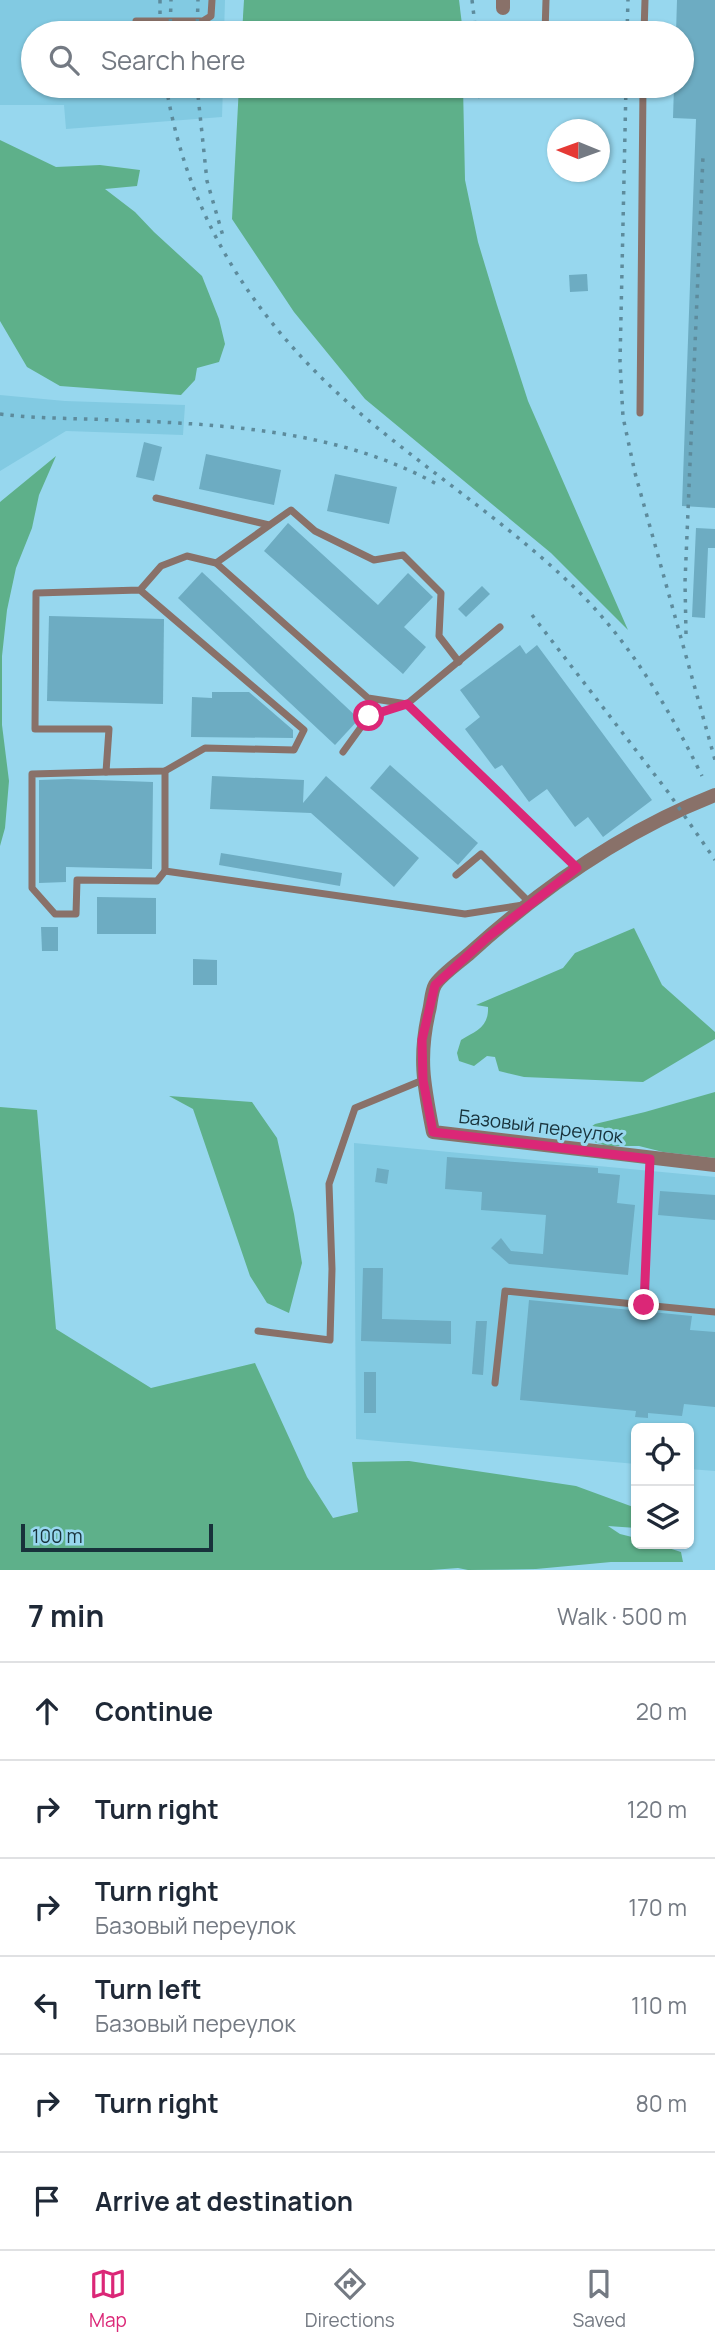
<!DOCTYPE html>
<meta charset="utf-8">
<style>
body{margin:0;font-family:Manrope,sans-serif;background:#f2f2f3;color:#1f2937}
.controls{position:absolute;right:21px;bottom:21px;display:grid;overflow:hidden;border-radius:10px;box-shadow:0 2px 5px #0004}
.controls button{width:63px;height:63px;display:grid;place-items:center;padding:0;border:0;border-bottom:2px solid #e0e1e3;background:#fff;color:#1f2937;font:35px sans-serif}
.compass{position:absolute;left:547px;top:119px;width:63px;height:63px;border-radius:50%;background:#fff;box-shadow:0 2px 5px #0004;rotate:271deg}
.scale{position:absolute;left:21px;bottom:18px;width:192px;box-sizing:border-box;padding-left:7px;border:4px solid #18323b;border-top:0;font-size:19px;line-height:24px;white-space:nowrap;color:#18323b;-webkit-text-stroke:5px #97d7ee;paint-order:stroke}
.stop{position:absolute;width:21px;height:21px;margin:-16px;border:5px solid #db2777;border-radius:50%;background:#fff}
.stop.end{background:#db2777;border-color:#fff;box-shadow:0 2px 7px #0008}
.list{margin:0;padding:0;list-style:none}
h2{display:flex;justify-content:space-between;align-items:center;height:91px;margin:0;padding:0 28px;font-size:30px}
h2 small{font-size:23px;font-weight:400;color:#747a83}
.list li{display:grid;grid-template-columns:46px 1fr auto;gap:21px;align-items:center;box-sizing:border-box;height:98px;padding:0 28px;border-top:2px solid #e0e1e3}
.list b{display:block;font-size:26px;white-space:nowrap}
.list p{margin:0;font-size:23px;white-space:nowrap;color:#747a83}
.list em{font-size:23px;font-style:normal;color:#747a83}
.icon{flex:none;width:38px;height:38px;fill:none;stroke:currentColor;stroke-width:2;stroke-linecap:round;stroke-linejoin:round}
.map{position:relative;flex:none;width:715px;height:1570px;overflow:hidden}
.search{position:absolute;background:#fff;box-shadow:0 2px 5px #0004;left:21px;right:21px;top:21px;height:77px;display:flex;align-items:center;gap:18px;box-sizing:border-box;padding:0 24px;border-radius:38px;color:#747a83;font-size:26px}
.sheet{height:679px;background:#fff}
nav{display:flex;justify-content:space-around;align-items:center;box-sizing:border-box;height:98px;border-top:2px solid #e0e1e3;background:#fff;font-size:19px;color:#747a83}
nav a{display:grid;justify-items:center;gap:4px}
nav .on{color:#db2777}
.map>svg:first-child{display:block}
.built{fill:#82cae2}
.green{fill:#5eb08a}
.building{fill:#6dacc2}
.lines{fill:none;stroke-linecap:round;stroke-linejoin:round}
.service{stroke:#897169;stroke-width:7}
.minor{stroke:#897169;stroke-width:14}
.rail{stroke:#5d8b9c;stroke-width:3.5;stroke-dasharray:3.5 7;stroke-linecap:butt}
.route{stroke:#db2777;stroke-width:9}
.labels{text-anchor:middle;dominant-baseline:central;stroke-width:6;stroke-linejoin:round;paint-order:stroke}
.street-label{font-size:19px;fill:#18323b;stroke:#97d7ee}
</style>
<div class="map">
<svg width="715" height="1570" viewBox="0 0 715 1570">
<rect width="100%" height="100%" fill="#97d7ee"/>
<g class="built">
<polygon points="0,0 225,0 224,33 33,33 33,86 223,86 222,117 66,129 64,105 0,105"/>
<polygon points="0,395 65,401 185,405 183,435 66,431 0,471"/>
<polygon points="354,1143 715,1177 715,1471 689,1469 689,1428 636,1428 636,1464 356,1439"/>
</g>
<g class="green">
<polygon points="244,0 459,0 463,33 242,33"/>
<polygon points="239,86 463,86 465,180 478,242 497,305 528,401 628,630 551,553 365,399 294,312 232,219"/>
<polygon points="0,140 56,167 100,165 140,170 137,186 105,189 135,212 154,232 202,276 219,319 225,344 219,362 197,368 195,380 181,395 60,386 27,367 0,321"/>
<polygon points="56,456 39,495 32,528 16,568 7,610 2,656 2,725 9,781 5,828 0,846 0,502"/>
<path d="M634,928l28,57 53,47v7l-72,43 -119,-5 -25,-6 -4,-14 -8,-1 -13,10 -15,-5 -2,-8 4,-13c15,-9 28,-13 27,-33l-12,-2 87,-37 12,-15z"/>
<polygon points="715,1092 715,1158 663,1152 639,1146 607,1146 591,1141 591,1127 595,1124 645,1112"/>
<polygon points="169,1096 252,1102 277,1138 294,1214 302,1263 289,1313 267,1303 250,1276 193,1109"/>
<polygon points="0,1107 37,1110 56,1329 151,1388 255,1363 307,1477 333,1518 358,1512 352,1462 409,1461 576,1486 636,1508 636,1528 608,1526 620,1534 636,1538 636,1544 656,1544 681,1552 683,1562 611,1562 536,1569 468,1570 458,1568 431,1570 0,1570"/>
</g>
<g class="building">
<polygon points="677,0 715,0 715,508 682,506 696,119 673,118 674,86 682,86 682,33 676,33"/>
<polygon points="587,274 588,291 570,292 569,275"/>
<polygon points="144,442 162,447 154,481 136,477"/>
<polygon points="206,454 281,470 274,505 199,489"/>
<polygon points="335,474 397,487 389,524 327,511"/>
<polygon points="288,523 378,605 408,573 433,597 404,627 426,647 403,674 264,551"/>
<polygon points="696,528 715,529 715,548 708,548 705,618 692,617"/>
<polygon points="202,572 359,719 335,745 178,598"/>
<polygon points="482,586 490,594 466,617 458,609"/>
<polygon points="49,616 164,619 163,704 47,701"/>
<polygon points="520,645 526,654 537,645 652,800 603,837 588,817 575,827 547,789 529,802 502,765 495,769 465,729 480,717 460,690"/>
<polygon points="212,692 249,692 293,730 293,738 191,737 192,697 212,698"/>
<polygon points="390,765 478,843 458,865 370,788"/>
<polygon points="212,776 304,780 303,803 326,776 419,858 394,887 311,813 210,809"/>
<polygon points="68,779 153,782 152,869 66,867 66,882 39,883 39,780"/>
<polygon points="221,853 342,873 340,886 219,865"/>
<polygon points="97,897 156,898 156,934 97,934"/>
<polygon points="41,927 58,927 58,951 42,951"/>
<polygon points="193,959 217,960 217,985 193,985"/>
<polygon points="447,1157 598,1168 598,1173 620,1175 617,1203 635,1205 628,1275 509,1264 491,1248 501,1238 511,1251 543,1254 546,1215 481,1210 482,1192 445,1189"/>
<polygon points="377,1168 389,1170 387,1184 375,1182"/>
<polygon points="660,1191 715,1195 715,1220 658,1215"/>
<polygon points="363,1268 383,1268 382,1319 451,1321 451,1344 361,1341"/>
<polygon points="529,1300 692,1316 690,1330 715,1332 715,1407 684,1404 682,1416 648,1413 648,1418 635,1417 636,1411 520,1400"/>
<polygon points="476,1321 487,1321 483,1375 472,1374"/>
<rect x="364" y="1372" width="12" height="41"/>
</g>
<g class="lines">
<g class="service">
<polyline points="136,21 203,21 211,16 212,0"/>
<polyline points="545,33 546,0"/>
<polyline points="644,33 645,0"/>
<polyline points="544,92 544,86"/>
<polyline points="640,413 643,86"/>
<polyline points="156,498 269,525"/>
<polyline points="140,590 304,730 294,750 205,748 165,771 106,772 109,729 35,729 36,593 140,590 161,566 187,556 216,563"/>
<polyline points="459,662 439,636 441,593 403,555 374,560 315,531 291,510 216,563 368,698 407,704 577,868"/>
<polyline points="343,752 369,716 407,704 500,627"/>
<polyline points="165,771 165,871 465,914 523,905"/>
<polyline points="106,772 32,774 32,888 55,914 76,914 77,880 157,881 165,871"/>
<polyline points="456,875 481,854 530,903"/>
<polyline points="644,1305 715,1312"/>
<polyline points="258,1331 330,1340 332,1269 329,1184 355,1108 423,1080"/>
<polyline points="495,1383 505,1291 644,1305 650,1159"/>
</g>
<g class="minor">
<polyline points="503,0 503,8"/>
<path d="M715,795c-92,36 -172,92 -245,158 -9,8 -30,23 -35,32 -4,7 -4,19 -6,26 -11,47 -5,75 4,121l282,33"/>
</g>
<g class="rail">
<polyline points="160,0 160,33"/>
<polyline points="472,0 476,33"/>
<polyline points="170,33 171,0"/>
<polyline points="197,33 198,0"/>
<polyline points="627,33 628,0"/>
<path d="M166,86c24,143 98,248 208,339 68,56 142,105 205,167 53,53 90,117 123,184"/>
<polyline points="197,86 207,181 223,236"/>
<polyline points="479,86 480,98"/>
<polyline points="626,86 620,362 623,417 635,473 715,760"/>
<path d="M0,414c37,5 75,4 112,6 110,4 230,10 328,66"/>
<polyline points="532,615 668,792 715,860"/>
<polyline points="686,634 685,582 703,156"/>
</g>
</g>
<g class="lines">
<polyline class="route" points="369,716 407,704 577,868 488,937 435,985 422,1040 423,1080 433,1132 650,1159 644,1305"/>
</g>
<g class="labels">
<g class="street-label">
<text transform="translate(541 1126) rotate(7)">Базовый переулок</text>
</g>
</g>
</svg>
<div class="controls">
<button><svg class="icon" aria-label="locate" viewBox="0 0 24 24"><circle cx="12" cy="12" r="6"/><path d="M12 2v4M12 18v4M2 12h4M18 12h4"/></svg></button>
<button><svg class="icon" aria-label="layers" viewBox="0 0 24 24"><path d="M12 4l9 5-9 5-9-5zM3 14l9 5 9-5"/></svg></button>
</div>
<svg class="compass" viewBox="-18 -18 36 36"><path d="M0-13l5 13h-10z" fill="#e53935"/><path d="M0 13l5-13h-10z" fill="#747a83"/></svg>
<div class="scale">100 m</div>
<div class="stop" style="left:369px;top:716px"></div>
<div class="stop end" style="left:644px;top:1305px"></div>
<div class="search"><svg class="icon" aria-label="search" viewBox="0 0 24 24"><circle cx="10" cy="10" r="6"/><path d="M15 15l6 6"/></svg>Search here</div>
</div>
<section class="sheet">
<h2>7 min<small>Walk · 500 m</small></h2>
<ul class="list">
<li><svg class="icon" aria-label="ahead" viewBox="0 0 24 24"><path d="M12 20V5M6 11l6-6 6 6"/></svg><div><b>Continue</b></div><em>20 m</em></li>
<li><svg class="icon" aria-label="right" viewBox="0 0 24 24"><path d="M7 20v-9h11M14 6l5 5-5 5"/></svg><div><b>Turn right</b></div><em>120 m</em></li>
<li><svg class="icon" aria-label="right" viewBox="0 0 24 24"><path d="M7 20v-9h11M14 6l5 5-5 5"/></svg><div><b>Turn right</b><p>Базовый переулок</p></div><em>170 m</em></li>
<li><svg class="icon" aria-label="left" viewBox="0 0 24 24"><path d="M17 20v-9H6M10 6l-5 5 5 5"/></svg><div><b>Turn left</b><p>Базовый переулок</p></div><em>110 m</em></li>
<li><svg class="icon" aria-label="right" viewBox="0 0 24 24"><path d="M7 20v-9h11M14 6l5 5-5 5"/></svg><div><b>Turn right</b></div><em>80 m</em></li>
<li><svg class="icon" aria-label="arrive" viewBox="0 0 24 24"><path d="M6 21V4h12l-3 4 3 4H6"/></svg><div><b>Arrive at destination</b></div></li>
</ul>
</section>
<nav>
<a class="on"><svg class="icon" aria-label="map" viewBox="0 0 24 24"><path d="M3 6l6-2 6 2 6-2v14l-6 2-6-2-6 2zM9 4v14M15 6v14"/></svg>Map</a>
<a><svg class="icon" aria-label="directions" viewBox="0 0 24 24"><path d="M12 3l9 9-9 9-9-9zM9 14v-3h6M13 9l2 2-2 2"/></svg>Directions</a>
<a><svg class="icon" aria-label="saved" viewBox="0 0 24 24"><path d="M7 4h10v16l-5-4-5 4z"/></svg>Saved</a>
</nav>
